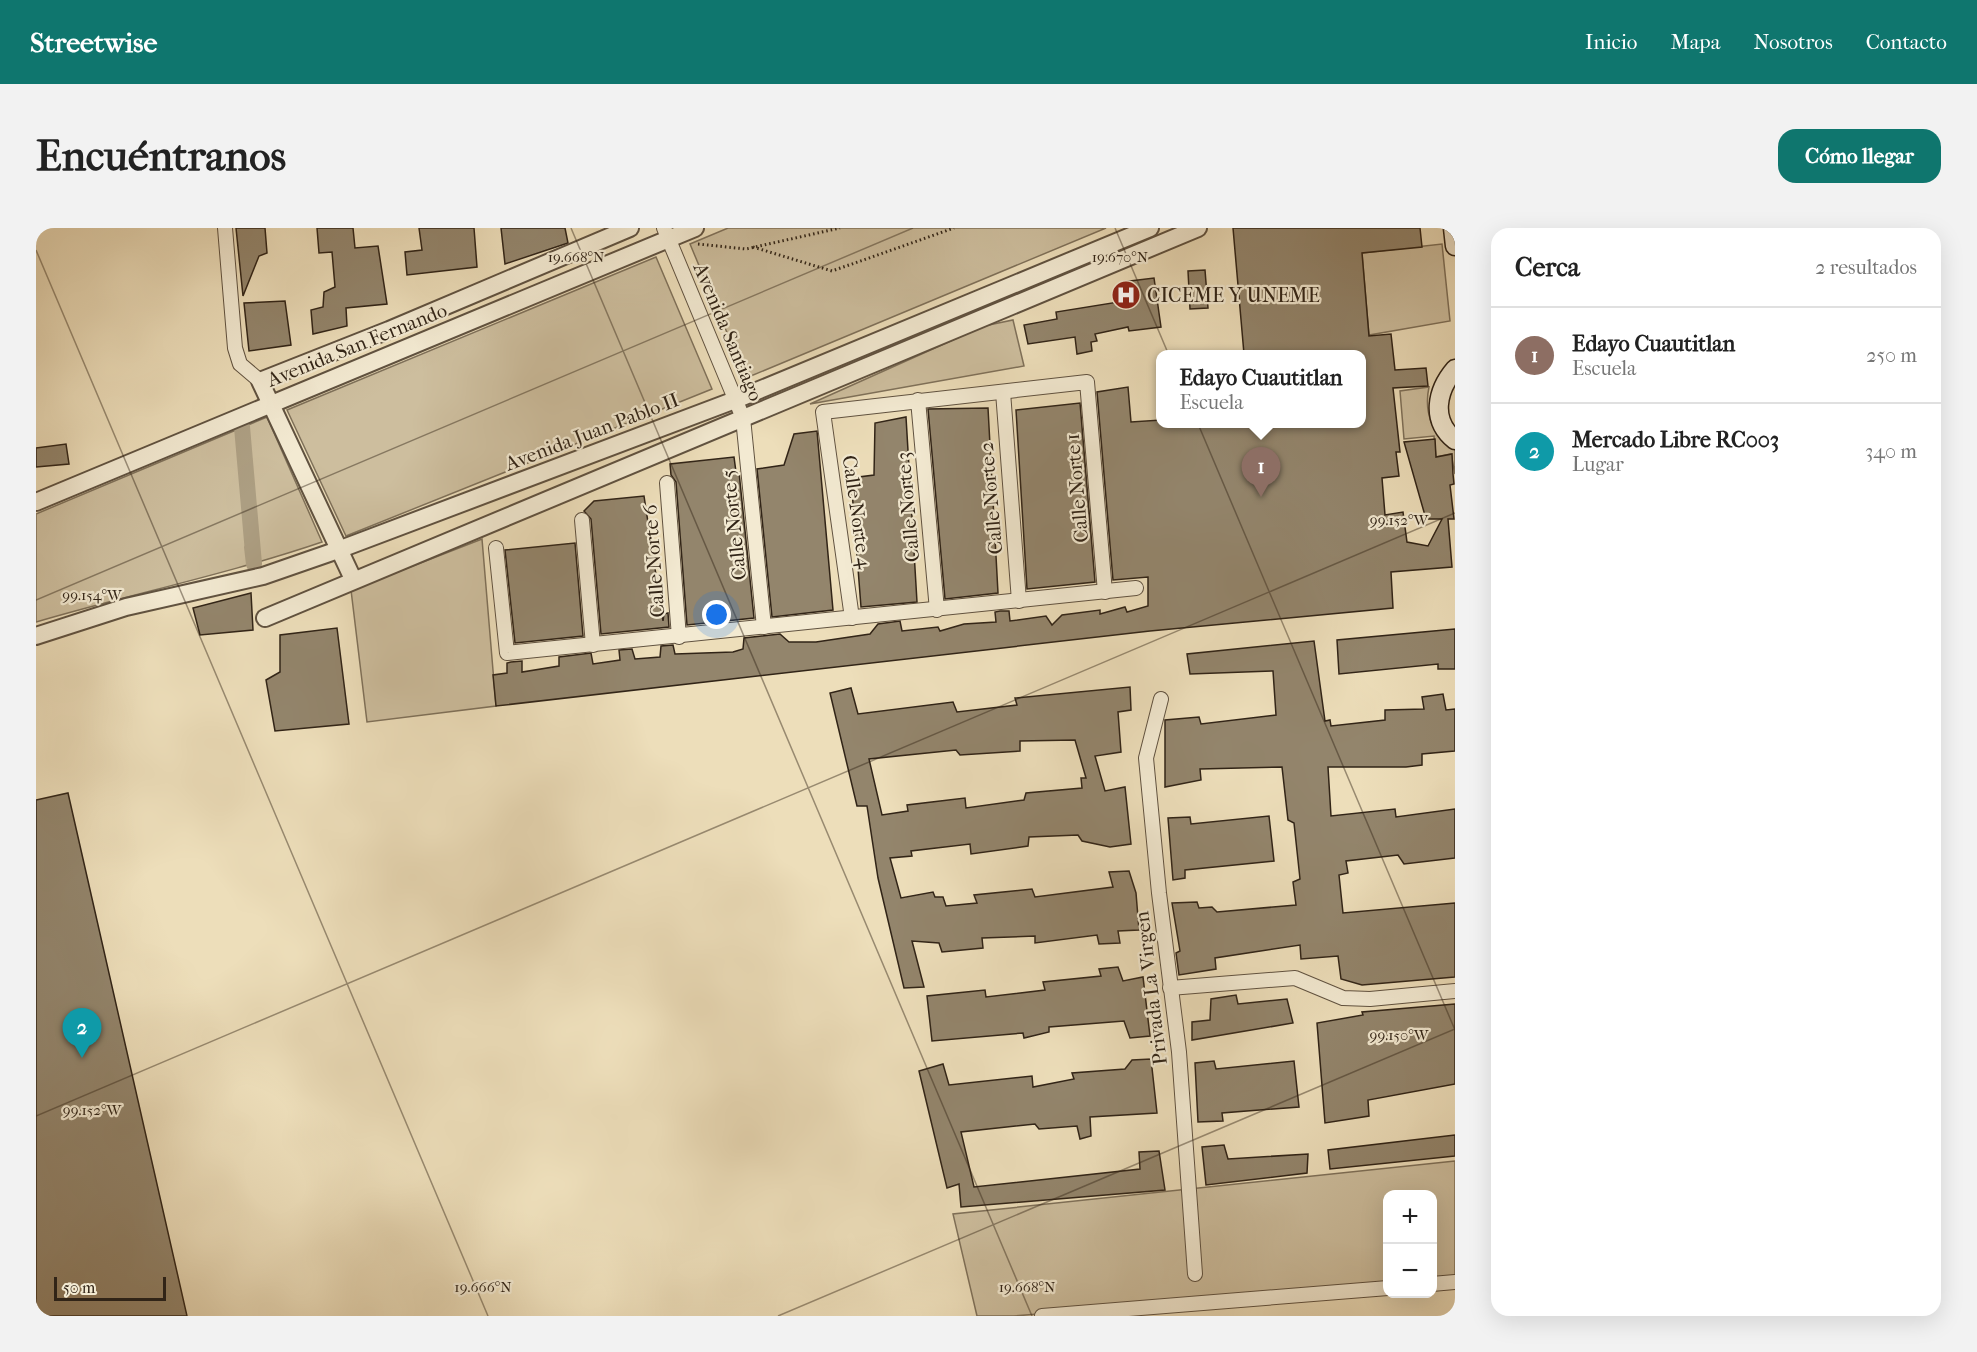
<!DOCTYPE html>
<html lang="es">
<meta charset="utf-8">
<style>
body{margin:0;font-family:"IM FELL French Canon",serif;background:#f2f2f2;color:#222}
.controls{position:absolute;right:18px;bottom:18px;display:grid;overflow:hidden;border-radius:12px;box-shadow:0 6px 24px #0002}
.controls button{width:54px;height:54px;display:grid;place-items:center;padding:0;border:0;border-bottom:2px solid #e0e0e0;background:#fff;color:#222;font:30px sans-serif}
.scale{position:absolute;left:18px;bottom:15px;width:112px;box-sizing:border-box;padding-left:6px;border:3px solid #312417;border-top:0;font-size:16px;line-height:21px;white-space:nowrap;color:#312417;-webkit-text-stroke:4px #f3ead2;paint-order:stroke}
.you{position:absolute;left:681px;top:387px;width:21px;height:21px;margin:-15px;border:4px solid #fff;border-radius:50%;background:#1a73e8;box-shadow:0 0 0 9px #1a73e833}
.badge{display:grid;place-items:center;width:39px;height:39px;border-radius:50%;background:#0f766e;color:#fff;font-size:20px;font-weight:700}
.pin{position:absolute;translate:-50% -50px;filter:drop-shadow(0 2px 3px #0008)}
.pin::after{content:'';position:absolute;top:32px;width:21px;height:18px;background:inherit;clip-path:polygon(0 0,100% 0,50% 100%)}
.popup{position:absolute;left:1120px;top:122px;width:210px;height:78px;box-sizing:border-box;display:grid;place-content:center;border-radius:12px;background:#fff;filter:drop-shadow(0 2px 4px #0005);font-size:20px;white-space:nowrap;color:#767676}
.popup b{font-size:22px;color:#222}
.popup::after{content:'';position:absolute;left:50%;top:100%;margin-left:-12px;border:12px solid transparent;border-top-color:#fff}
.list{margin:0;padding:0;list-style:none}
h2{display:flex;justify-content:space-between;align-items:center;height:78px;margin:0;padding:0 24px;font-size:26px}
h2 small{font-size:20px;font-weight:400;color:#767676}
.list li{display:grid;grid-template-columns:39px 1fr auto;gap:18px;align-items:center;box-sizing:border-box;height:96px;padding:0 24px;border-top:2px solid #e0e0e0}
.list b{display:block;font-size:22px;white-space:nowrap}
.list p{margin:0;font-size:20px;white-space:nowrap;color:#767676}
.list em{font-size:20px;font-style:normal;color:#767676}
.map{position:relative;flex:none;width:1419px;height:1088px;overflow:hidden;border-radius:18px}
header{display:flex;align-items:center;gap:36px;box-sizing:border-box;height:84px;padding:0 30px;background:#0f766e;color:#fff}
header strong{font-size:28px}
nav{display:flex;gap:33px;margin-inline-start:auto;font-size:21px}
.intro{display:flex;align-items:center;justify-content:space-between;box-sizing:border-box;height:144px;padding:0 36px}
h1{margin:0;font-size:42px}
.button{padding:15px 27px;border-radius:18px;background:#0f766e;color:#fff;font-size:21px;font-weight:700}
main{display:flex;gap:36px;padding:0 36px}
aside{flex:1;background:#fff;border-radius:18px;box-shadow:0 6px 24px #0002}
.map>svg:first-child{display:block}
.green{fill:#cdbe9e;stroke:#7f715a;stroke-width:1.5}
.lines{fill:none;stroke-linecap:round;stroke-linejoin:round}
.canal{stroke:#ad9f83;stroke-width:16}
.building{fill:#93856c;stroke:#312417;stroke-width:1.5;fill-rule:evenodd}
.minor-casing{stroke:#605240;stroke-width:16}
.tertiary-casing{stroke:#605240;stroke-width:20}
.secondary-casing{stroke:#312417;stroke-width:21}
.path{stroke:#312417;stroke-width:3;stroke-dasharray:1.5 3;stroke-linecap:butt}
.minor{stroke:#f3ead2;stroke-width:14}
.tertiary{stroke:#f3ead2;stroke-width:16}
.secondary{stroke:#f3ead2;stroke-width:18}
.ticks{fill:none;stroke:#312417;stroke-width:1.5;stroke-opacity:0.45}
.labels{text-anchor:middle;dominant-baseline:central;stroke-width:4.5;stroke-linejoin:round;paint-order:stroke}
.poi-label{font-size:20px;fill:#312417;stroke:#f3ead2;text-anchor:start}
.street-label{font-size:20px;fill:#312417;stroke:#f3ead2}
.ticks-label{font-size:15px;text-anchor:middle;fill:#312417;stroke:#f3ead2;stroke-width:4.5;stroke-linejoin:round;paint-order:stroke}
</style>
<header>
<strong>Streetwise</strong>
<nav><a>Inicio</a><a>Mapa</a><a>Nosotros</a><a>Contacto</a></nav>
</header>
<div class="intro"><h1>Encuéntranos</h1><a class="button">Cómo llegar</a></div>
<main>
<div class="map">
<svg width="1419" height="1088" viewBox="0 0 1419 1088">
<rect width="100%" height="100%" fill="#eddeba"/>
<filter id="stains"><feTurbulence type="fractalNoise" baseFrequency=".00333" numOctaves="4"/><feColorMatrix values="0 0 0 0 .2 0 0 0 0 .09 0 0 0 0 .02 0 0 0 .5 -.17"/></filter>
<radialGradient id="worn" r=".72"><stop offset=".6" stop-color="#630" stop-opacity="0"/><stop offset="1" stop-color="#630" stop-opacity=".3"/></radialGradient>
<g class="green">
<polygon points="692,0 1070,0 710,150 654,16"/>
<polygon points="1406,16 1414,93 1333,107 1326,25"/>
<polygon points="620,29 676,161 310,308 251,182"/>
<polygon points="977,92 988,138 774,176 948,98"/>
<path d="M1393,159c-5,23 2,50 26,60v27l-4,-20 -15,3 -2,-21 -30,3 -4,-48z"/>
<path d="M231,189l55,125c-94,32 -191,52 -286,80v-108z"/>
<polygon points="446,311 460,478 331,494 315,362"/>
<polygon points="1419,933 1419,1052 1397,1054 1396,966 1352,966 1351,1058 978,1088 941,1088 917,986"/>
</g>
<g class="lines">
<polyline class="canal" points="206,199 218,336 216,319"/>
</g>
<g class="building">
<polygon points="200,0 229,0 231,25 223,28 207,68"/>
<polygon points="281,0 317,0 319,20 342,18 351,76 310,80 311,98 277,106 275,82 287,79 288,64 299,59 296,24 283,25"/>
<polygon points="383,0 438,0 441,39 371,47 369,24 386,22"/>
<polygon points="465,0 529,0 532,15 469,36"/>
<polygon points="1197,0 1384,0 1386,19 1326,25 1333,108 1355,106 1359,142 1390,140 1392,158 1357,160 1364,224 1360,224 1363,248 1346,250 1349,287 1367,284 1371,314 1392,318 1406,291 1390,291 1368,214 1399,211 1400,229 1416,226 1417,246 1418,256 1414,257 1418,291 1412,291 1416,339 1355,344 1357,380 1114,403 460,478 457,447 471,445 471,435 475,434 486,433 486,444 523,438 523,429 555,425 557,436 584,432 583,422 596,421 599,431 624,429 625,418 637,417 639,426 697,424 707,421 708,410 744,406 753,414 780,414 834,406 842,396 864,393 866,403 902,399 904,403 928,396 960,394 959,384 964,383 973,383 974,393 1010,388 1016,397 1026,387 1064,382 1064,386 1089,379 1091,384 1112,378 1112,349 1077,352 1061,164 1092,159 1095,194 1125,192 1125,195 1326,195 1326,126 1208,126"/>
<polygon points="1169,42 1172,80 1154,81 1152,43"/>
<polygon points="1118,50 1125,99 1093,103 1092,99 1059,106 1061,113 1055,114 1056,123 1041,126 1039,109 992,116 988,97 1021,91 1020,84 1089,73 1086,54"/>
<polygon points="249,73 255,117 213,123 208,75"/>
<polygon points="1044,175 1059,354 991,361 980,182"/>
<polygon points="952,180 962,365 909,371 892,181"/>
<polygon points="870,189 881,374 825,379 815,250 838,247 839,195"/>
<polygon points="781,203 797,382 736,389 721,241 748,237 758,206"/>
<polygon points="30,216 33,236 0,239 0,220"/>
<polygon points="698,229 700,244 703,244 718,390 651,397 640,254 635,247 634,236"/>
<polygon points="608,268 627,393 628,386 632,385 633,399 565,406 555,291 548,283 558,273"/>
<polygon points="539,315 547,408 479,415 469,322"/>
<polygon points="215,365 217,402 164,407 157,380"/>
<polygon points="301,400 313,496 239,503 230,452 244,444 244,407"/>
<polygon points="1419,401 1419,441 1402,441 1402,436 1303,446 1301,412"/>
<polygon points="1278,413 1289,493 1294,492 1295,498 1349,492 1349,482 1388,481 1386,469 1407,466 1410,482 1419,481 1419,523 1386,526 1386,537 1370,539 1292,539 1295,588 1359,581 1360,589 1419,581 1419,630 1368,636 1362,627 1310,633 1312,645 1303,647 1307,685 1419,675 1419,749 1326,757 1305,751 1302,728 1265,731 1264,717 1179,730 1180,741 1143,747 1140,725 1144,723 1136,675 1161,674 1163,680 1176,679 1181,684 1260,677 1257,654 1264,651 1258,595 1252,592 1246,539 1164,541 1165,552 1129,559 1129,492 1163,489 1165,496 1240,487 1237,443 1154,446 1151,426"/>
<path d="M1094,459l1,23 -13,2 3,40 -26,4 10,35 20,-4 6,57 -21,3 -28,-6 -4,-6 -49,2 -1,9 -57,8 -1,-10 -59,7 1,5 -22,2 11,40 32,-6 2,5h8l3,9 31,-3 -3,-8 58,-6 3,8 78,-10 -4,-15 20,-1 7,22 3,37 -21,1 2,12 -21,1 -2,-9 -62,8v-7l-53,2 1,10 -41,4 -3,-9 -27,-2 12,46 -20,1 -26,-110 -11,-72h-10l-27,-113 21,-5 7,26 95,-12 4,10 60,-7 -2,-7zM1039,512l11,38h-5l1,10 -56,5 -2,7 -58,8 -1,-10 -58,7 1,6 -26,4 -13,-56 87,-9 4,5 60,-4v-10z"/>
<polygon points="32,565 151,1088 0,1088 0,572"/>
<polygon points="1233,588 1238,633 1149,642 1149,650 1137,652 1132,590 1154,589 1155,596"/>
<polygon points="1082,739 1087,753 1107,749 1114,808 1094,810 1088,793 1013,799 1013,804 988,810 987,805 896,813 891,768 949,762 950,769 1009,762 1007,754 1065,748 1063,741"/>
<polygon points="1200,767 1202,776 1251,771 1257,795 1156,812 1156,794 1174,792 1175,771"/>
<polygon points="1419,776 1419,856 1332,872 1333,888 1289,895 1281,795 1327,787 1326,784"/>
<polygon points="1115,831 1121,885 1054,889 1055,908 1044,911 1041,898 1003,901 999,896 925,904 938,959 1104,941 1103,924 1123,923 1129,962 925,979 923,956 911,960 883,843 907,836 913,857 996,848 997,859 1038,851 1036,845 1089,841 1096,832"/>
<polygon points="1178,833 1180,841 1258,833 1263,879 1186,885 1187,893 1162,894 1159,835"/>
<polygon points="1419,907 1419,928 1294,941 1292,922"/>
<polygon points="1188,917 1192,931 1272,926 1271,945 1170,957 1166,919"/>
</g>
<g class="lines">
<g class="minor-casing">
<g id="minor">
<polyline points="189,0 199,120 204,136 224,153"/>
<polyline points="628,0 707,190 728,399"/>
<polyline points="967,164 983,373"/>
<polyline points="882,172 901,382"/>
<polyline points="631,255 643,409"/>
<polyline points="546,292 557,417"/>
<polyline points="460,320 471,425 1100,360"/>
<polyline points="816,390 787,184 1051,154 1069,364"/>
<polyline points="1125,471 1110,530 1123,665 1143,824 1159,1046"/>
<polyline points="1134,760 1259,750 1307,770 1334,771 1419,763"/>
<polyline points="1396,1056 1419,1054"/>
<polyline points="1006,1088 1352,1060"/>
</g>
</g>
<g class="tertiary-casing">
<g id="tertiary">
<polyline points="0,274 659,0"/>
<polyline points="317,351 224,153 353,102 594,0"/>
<polyline points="229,390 1162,0"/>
<polyline points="0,408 90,379 227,348 302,322 699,172 1114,0"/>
</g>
</g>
<g class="secondary-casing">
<g id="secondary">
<polyline points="1417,0 1419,18"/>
<path d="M1419,141c-18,21 -25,51 0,71"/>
</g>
</g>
<g class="path">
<polyline points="662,16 710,21 804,0"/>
<polyline points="717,19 796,43 918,0"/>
</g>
<use href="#minor" class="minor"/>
<use href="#tertiary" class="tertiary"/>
<use href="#secondary" class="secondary"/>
</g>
<path class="ticks" d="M535,0l461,1088M1079,0l340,802M0,22l452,1066M0,372l877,-372M0,888l1419,-603M742,1088l677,-287"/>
<defs>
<g id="hospital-disc" transform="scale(1.5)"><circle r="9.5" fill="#8f2418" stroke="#f3ead2"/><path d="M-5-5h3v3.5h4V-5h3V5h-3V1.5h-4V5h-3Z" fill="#fff"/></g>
</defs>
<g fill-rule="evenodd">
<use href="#hospital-disc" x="1090" y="67"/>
</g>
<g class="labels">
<g class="poi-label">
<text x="1111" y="67">CICEME Y UNEME</text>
</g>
<g class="street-label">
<text transform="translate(692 104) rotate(67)">Avenida Santiago</text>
<text transform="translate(321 117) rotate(-22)">Avenida San Fernando</text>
<text transform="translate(556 204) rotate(-21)">Avenida Juan Pablo II</text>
<text transform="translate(1041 260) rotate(-95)">Calle Norte 1</text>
<text transform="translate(955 270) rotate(-95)">Calle Norte 2</text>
<text transform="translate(872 279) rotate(-95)">Calle Norte 3</text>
<text transform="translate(821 284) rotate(82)">Calle Norte 4</text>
<text transform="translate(698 297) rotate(-96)">Calle Norte 5</text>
<text transform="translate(618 333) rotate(-94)">Calle Norte 6</text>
<text transform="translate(1115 760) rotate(-97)">Privada La Virgen</text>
</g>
</g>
<g class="ticks-label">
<text x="1084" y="34">19.670°N</text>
<text x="540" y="34">19.668°N</text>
<text x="1363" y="297">99.152°W</text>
<text x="56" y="372">99.154°W</text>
<text x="1363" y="812">99.150°W</text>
<text x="56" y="887">99.152°W</text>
<text x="447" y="1064">19.666°N</text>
<text x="991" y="1064">19.668°N</text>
</g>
<rect width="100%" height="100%" filter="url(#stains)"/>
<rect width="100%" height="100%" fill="url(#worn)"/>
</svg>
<div class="controls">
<button>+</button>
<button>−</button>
</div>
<div class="scale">50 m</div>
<div class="you"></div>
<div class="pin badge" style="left:1225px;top:269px;background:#8d6e63">1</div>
<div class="popup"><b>Edayo Cuautitlan</b>Escuela</div>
<div class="pin badge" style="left:46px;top:830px;background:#0f9aa8">2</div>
</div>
<aside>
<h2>Cerca<small>2 resultados</small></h2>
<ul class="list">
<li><span class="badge" style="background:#8d6e63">1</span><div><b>Edayo Cuautitlan</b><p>Escuela</p></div><em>250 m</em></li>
<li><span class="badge" style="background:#0f9aa8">2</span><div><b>Mercado Libre RC003</b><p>Lugar</p></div><em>340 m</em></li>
</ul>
</aside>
</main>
